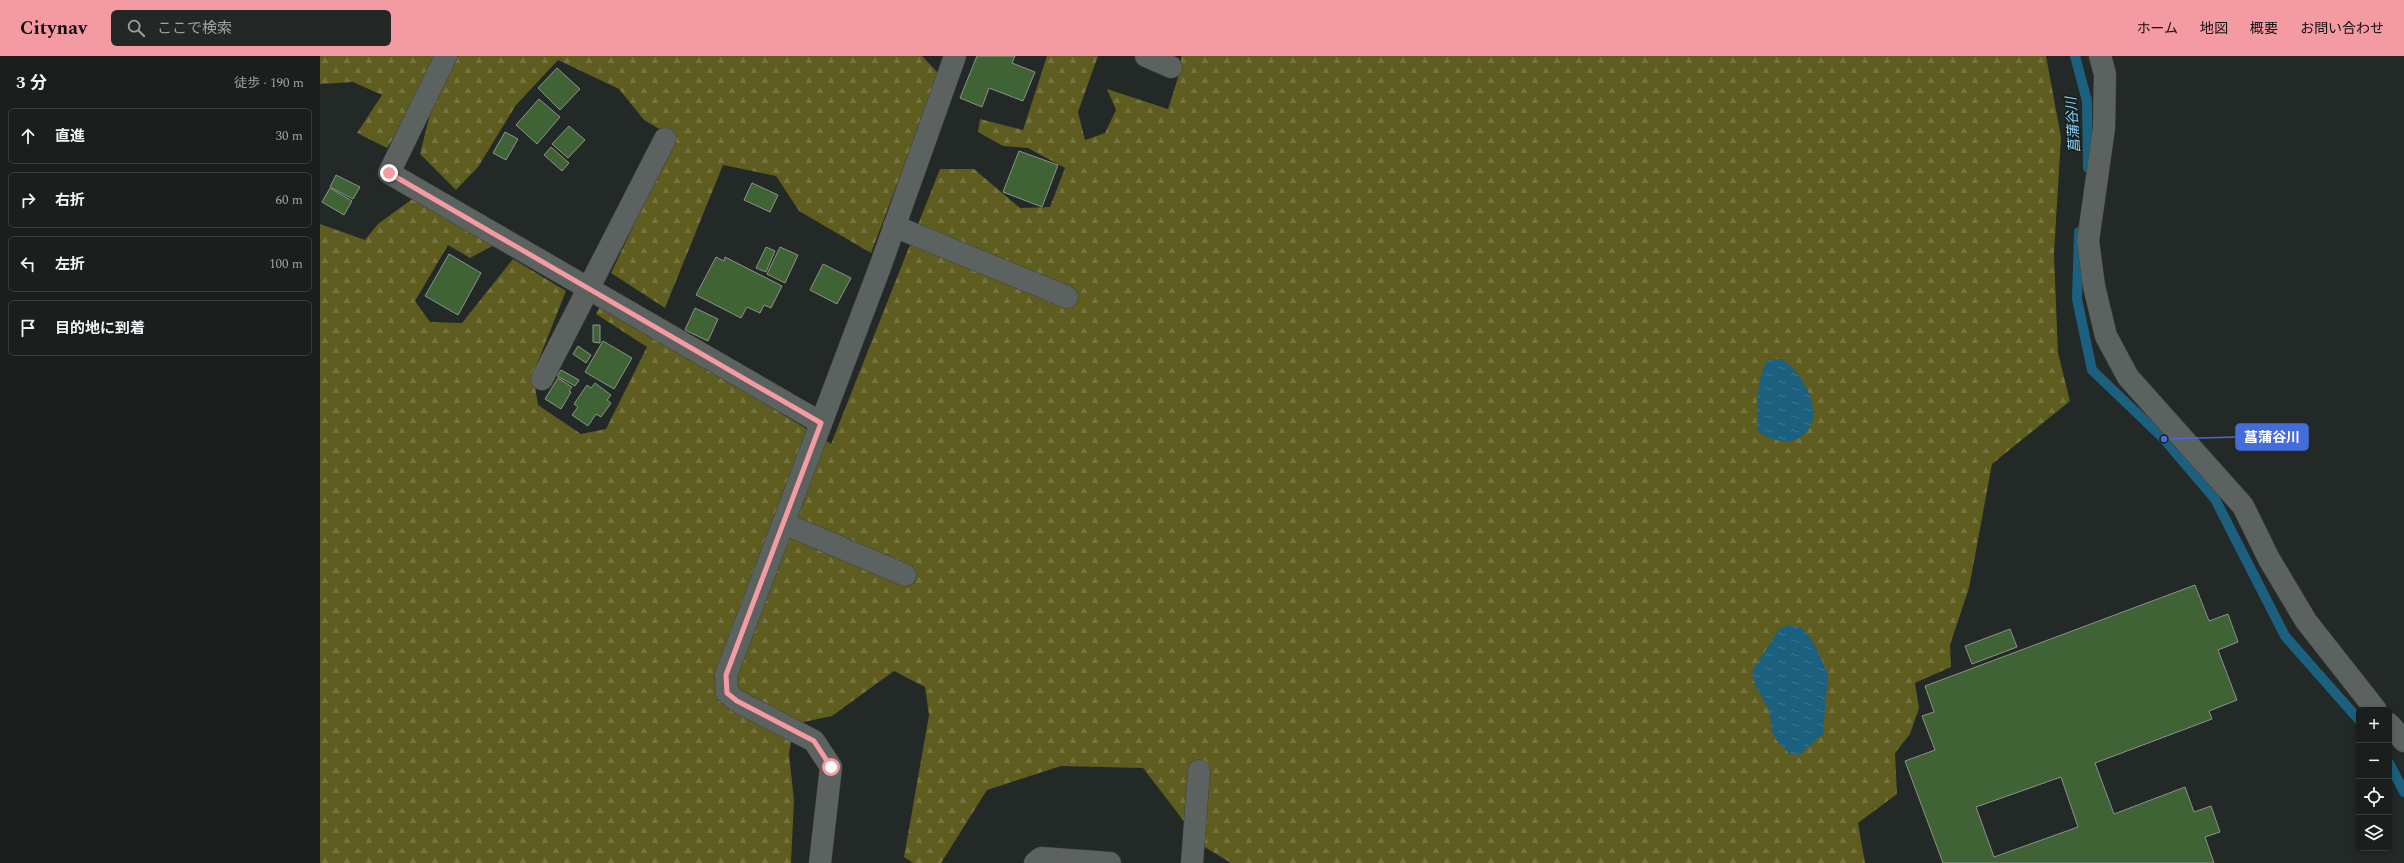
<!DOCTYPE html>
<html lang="ja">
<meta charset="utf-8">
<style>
body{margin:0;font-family:Spectral,"Noto Sans JP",serif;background:#232726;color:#f1f3f6}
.controls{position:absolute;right:12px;bottom:12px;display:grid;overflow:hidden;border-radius:6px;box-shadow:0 2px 6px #0003}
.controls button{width:36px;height:36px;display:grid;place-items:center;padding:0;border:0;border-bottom:1px solid #383d3b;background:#1a1f1d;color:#f1f3f6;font:20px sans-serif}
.stop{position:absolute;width:12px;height:12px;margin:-9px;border:3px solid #f49aa2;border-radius:50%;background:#fff}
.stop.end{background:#f49aa2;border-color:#fff;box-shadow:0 1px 4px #0008}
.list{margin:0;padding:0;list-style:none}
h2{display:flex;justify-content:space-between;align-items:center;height:52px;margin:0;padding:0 16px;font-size:17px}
h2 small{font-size:13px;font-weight:400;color:#9fa2a4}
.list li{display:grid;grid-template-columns:26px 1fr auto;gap:12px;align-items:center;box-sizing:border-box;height:56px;margin:0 8px 8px;padding:0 8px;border:1px solid #383d3b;border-radius:6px}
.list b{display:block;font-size:15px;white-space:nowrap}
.list em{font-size:13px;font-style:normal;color:#9fa2a4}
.icon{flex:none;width:22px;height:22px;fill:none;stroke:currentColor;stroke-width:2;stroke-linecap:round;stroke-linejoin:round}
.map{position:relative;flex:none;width:2084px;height:807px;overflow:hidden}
header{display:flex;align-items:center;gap:24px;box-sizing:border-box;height:56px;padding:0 20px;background:#f49aa2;color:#111}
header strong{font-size:19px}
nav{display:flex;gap:22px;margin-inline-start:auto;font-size:14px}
.search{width:280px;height:36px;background:#232726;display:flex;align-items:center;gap:10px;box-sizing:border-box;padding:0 14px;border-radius:6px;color:#9fa2a4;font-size:15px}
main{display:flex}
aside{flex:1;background:#1a1f1d}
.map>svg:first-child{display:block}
.forest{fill:url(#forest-firs)}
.water{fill:url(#water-ripples)}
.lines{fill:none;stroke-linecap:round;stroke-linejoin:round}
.stream{stroke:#1c607f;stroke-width:10}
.building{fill:#3f6335;stroke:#8d928c;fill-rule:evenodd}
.minor-casing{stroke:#3f4543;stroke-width:23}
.minor{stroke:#5b625f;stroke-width:22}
.route{stroke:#f49aa2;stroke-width:5}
.labels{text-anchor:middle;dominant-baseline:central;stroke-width:3;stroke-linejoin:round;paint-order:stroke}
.water-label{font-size:14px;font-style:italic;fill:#89d2f8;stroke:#191f1d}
.leader{fill:none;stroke:#446cda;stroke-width:1.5}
.callout-dot{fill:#446cda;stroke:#191f1d;stroke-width:1.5}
.callout{fill:#446cda;stroke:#446cda;stroke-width:1.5}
.callout-label{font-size:14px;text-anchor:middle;font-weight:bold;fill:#fff}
</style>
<header>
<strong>Citynav</strong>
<div class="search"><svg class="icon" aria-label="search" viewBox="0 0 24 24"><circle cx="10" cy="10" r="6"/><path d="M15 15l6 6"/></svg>ここで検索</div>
<nav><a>ホーム</a><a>地図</a><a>概要</a><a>お問い合わせ</a></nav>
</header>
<main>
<aside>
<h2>3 分<small>徒歩 · 190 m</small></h2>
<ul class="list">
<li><svg class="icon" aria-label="ahead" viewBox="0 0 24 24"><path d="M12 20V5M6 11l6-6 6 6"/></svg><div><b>直進</b></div><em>30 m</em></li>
<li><svg class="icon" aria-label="right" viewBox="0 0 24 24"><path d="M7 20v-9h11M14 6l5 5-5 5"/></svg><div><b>右折</b></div><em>60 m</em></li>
<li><svg class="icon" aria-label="left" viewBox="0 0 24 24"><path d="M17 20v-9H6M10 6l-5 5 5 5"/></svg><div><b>左折</b></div><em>100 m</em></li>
<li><svg class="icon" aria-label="arrive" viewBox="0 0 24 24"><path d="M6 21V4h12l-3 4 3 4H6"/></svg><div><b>目的地に到着</b></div></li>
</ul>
</aside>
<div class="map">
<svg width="2084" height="807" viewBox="0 0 2084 807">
<defs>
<pattern id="forest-firs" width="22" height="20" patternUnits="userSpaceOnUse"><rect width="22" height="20" fill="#5e5c1e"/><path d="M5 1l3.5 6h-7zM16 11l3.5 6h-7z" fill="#75733f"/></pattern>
<pattern id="water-ripples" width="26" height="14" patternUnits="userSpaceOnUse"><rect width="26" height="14" fill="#1c607f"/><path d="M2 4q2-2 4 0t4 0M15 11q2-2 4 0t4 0" fill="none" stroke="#3d7791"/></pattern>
</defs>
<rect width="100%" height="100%" fill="#232927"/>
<g class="forest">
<polygon points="0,0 602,0 619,18 551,197 479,155 456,120 403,109 345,252 291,217 355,82 324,64 299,33 238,4 196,49 158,111 136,134 100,98 111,54 96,47 67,92 37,77 62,39 33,26 0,28"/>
<polygon points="727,0 778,0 758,56 765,84 785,77 796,54 787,33 848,53 861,12 861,0 1726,0 1741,81 1734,198 1738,297 1750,345 1672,408 1649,532 1630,589 1631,611 1595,627 1599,652 1590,678 1575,697 1577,738 1538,767 1545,807 911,807 883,790 823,712 741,710 667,734 621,807 593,807 584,801 609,659 605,631 574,615 512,660 474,668 469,698 474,744 471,807 0,807 0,168 45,184 58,168 95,141 176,188 150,202 128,189 95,245 110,266 142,267 193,203 246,235 213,318 218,349 261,378 286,373 327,291 276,258 282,247 511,388 620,113 654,113 700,152 730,151 745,112 708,92 683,90 658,76 660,63 703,74"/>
</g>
<g class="water">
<path d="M1448,303h14c17,11 39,45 29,66 -10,22 -37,19 -53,6 -2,-25 -2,-50 10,-72z"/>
<polygon points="1468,569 1482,572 1494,587 1508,618 1503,678 1479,699 1469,697 1457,685 1451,673 1450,656 1434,626 1432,615 1460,572"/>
</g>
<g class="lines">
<g class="stream">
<polyline points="1755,0 1767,45 1768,112"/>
<polyline points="1759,176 1757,243 1772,314 1844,383 1895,443 1965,580 2039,664"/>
<polyline points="2069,707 2084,736"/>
</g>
</g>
<g class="building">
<polygon points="657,0 695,0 692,7 715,16 703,45 669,32 662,51 640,42"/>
<polygon points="237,12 260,33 240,54 218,32"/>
<polygon points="219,43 240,61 217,88 196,69"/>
<polygon points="249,70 265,84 248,102 232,88"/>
<polygon points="185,76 198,83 186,104 173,97"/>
<polygon points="231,91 249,107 242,115 224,99"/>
<polygon points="699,95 738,109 722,151 683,136"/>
<polygon points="16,119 40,131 33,143 10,131"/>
<polygon points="432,127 458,139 450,156 424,144"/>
<polygon points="10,132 32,145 24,159 2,146"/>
<polygon points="446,191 455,195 446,216 436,212"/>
<polygon points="460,191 478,199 465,227 447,218"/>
<polygon points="129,198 161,217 138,259 105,240"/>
<polygon points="396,201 404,205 405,201 462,230 451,252 444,249 440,257 427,251 421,262 376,239"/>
<polygon points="503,208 531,222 517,248 490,234"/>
<polygon points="375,252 398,263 388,285 365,274"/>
<polygon points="273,269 280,269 280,287 273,286"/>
<polygon points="283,285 312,302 294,333 265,316"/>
<polygon points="258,290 271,299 266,307 253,298"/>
<polygon points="241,314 259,324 255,330 237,320"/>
<polygon points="238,322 252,331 249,335 251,336 241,353 225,343"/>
<polygon points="275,327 291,339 287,344 291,347 281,361 276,358 268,370 252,359 258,351 254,348 267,329 271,332"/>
<path d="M1875,529l14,36 19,-7 10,28 -20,8 19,50 -28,11 3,8 -117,44 19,51 71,-27 9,25 17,-6 9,26 -15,5 9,26h-271l-38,-102 30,-11 -13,-34 12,-4 -9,-26zM1741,721l17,50 -84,30 -18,-50z"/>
<polygon points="1690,573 1697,591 1652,608 1645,590"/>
</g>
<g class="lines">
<g class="minor-casing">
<g id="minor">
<polyline points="126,0 69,117 501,367"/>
<polyline points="826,0 851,11"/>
<polyline points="1780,0 1785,18 1784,72 1768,185 1774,230 1786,280 1808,321 1923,450 1949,503 1986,565 2056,654"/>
<polyline points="574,170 747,241"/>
<polyline points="222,323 345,83"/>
<polyline points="463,467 585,519"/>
<polyline points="2069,668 2084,685"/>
<polyline points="500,807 511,711 494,685 417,645 407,637 406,619 560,211 635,0"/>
<polyline points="715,807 721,802 790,807"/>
<polyline points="872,807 879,715"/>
</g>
</g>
<use href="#minor" class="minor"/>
</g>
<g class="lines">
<polyline class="route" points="69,117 501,367 406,619 407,637 417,645 494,685 511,711"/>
</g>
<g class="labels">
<g class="water-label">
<text transform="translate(1753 69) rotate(-94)">菖蒲谷川</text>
</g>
</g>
<path class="leader" d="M1844 383L1916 381"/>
<circle class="callout-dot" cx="1844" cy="383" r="4"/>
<rect class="callout" x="1916" y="368" width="72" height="26" rx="4"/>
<g class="callout-label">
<text x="1952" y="386">菖蒲谷川</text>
</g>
</svg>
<div class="controls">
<button>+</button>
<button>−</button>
<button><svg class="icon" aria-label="locate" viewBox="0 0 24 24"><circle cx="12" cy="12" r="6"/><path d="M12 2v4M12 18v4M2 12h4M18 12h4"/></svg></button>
<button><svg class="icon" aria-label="layers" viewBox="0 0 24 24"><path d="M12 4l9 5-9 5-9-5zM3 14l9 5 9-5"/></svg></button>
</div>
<div class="stop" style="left:511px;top:711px"></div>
<div class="stop end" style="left:69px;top:117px"></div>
</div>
</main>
